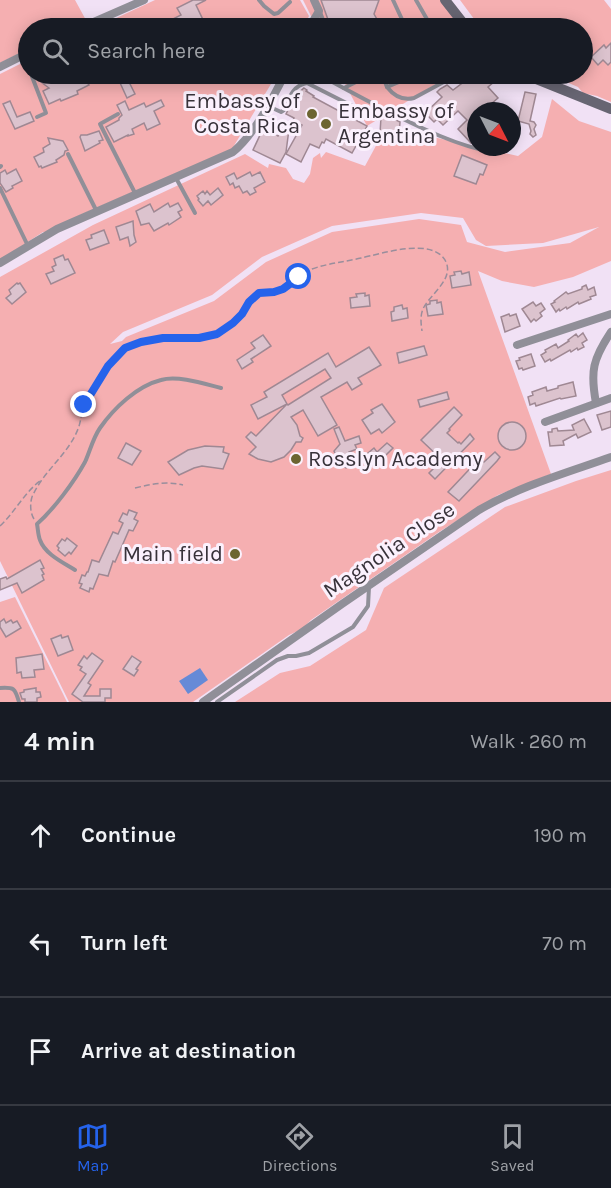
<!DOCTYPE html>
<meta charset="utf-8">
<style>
body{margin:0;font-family:Karla,sans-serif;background:#242831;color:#f1f3f6}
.compass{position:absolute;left:467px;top:102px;width:54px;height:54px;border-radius:50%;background:#171b24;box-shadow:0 3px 15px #0003;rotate:132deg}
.stop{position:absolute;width:18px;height:18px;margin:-14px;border:4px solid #2563eb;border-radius:50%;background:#fff}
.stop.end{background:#2563eb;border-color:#fff;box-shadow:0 2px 6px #0008}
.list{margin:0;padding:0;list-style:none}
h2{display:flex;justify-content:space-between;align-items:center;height:78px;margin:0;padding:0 24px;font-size:26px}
h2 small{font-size:20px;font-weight:400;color:#9ea1a6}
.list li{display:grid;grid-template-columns:39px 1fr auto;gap:18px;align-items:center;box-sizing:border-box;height:108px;padding:0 24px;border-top:2px solid #363941}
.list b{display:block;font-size:22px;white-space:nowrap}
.list em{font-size:20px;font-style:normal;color:#9ea1a6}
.icon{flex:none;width:33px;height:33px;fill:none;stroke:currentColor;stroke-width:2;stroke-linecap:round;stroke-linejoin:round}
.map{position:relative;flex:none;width:611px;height:702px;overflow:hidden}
.search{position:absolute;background:#171b24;box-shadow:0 3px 15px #0003;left:18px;right:18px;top:18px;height:66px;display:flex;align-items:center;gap:15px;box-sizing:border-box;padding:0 21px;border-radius:33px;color:#9ea1a6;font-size:22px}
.sheet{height:402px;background:#171b24}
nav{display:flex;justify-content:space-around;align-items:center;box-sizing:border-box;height:84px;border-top:2px solid #363941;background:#171b24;font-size:16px;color:#9ea1a6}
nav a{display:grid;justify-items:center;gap:3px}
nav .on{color:#2563eb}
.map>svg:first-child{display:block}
.green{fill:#f5afb1;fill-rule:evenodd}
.water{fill:#668ad7}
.building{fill:#dcc3ce;stroke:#9f8893;stroke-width:1.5}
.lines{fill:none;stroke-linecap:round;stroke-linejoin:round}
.path{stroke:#998e9c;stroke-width:1.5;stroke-dasharray:6 3;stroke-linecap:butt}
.service{stroke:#908f98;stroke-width:4}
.minor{stroke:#908f98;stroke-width:8}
.secondary{stroke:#676572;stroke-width:10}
.route{stroke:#2563eb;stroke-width:8}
.poi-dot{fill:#6c6531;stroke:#fbf1fd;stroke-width:2}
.labels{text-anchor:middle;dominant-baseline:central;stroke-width:6;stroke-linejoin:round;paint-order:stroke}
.poi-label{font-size:22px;fill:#38323a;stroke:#fbf1fd;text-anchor:end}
.street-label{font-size:22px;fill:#38323a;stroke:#fbf1fd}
</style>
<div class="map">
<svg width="611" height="702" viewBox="0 0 611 702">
<rect width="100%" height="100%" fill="#f1e1f5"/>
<g class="green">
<polygon points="0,0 75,0 87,22 72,28 28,28 28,49 0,63"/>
<polygon points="155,0 300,0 309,16 303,28 95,28"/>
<polygon points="303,0 450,0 469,28 317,28"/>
<polygon points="460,0 604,0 611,9 611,102 597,96 583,93 578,87 555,77 550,80 539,74 582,74 582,28 483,28 477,23"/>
<polygon points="28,60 28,74 277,74 232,149 80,215 79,217 47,232 43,232 0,260 0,74"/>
<polygon points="340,74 452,74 367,126"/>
<path d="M552,99l27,22 32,11v129l-38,16 -39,10 -32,-6 -24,-10 73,203 -53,21 -59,37 -128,88 -9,9 -13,6 -96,67h-124l-69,-141v-284l93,-52 152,-71 23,14 1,-4 17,4 7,11 11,4 6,-9 3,-16 7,-5 1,5 5,-6 39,14 13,-24 26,1 11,-10 103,23 24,-19zM421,213l42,5 13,22 10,6 57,-3 56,-16 -29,16 -65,9 -38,-10 -6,-17 -42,-6 -87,13 -66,30 -52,39 -88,36 -4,4 -12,3 13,-12 89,-37 50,-38 70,-31z"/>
<polygon points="611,470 611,702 235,702 280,673 310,666 366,630 384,588 505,507 576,481"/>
<polygon points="15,597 67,702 0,702 0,602"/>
</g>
<polygon class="water" points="200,668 208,680 188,694 179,681"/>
<g class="building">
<polygon points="193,0 206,0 196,5 205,24 196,28 173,28 169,21 181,15 177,8"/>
<polygon points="321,0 379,0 374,14 382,28 331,28"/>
<polygon points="611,43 611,62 608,65 603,60 598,65 591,57 604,45 606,48"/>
<polygon points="37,74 104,74 87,82 89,85 77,91 78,94 61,101 60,99 49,104 43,91 49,88 41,82"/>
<polygon points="116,74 122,74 127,83 129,82 135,94 127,98"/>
<polygon points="470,74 487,74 495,81 488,87 498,98 483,111 476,111 476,144 471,143 458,129 467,120 458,111 443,125 437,119 434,122 425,113 442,97 437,92 440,89 447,85 453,90 465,81"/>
<polygon points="304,88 307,90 306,91 314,96 313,97 367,126 352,153 326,139 324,143 322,142 319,148 310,144 301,162 286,154 302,125 293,121 294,118 286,114 296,95"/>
<polygon points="525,92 536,94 530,121 534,122 536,125 534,129 536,135 533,137 530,134 531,131 529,124 518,121"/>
<polygon points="161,100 164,106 154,111 160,124 147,130 144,123 132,129 134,134 128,136 128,135 114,142 106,127 119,120 119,118 122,115 117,105 125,101 129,110 144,103 146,107"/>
<polygon points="10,101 17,117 30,112 34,121 15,129 3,104"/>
<polygon points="381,117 390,117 400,122 399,135 380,134"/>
<polygon points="284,125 289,129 286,152 280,163 253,150 260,135 258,134 263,126 268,128 267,130 278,136"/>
<polygon points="99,131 103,140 99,141 100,143 85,151 80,137 81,135 87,135"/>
<polygon points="48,138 63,141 68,150 65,151 64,155 56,160 57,162 42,168 41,166 39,167 34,157 44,152 43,148 50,144"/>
<polygon points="462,155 487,165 483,175 480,174 476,184 454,176"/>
<polygon points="16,169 22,181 12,186 13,188 6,192 0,183 0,173 5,170 7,174"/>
<polygon points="250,172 252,176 260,172 265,182 254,188 256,192 250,195 247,191 243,193 239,186 235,188 233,183 230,185 226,177 234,173 237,179"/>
<polygon points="218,188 223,195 211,205 208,201 203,206 198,200 199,199 197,196 203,191 205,194 207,191 210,195"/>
<polygon points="168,203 170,207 178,203 182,210 178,212 181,217 169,225 168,223 154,231 149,223 141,225 136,211 150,204 154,212"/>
<polygon points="133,221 134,235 136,242 130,246 128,237 120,240 116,227"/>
<polygon points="104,230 109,243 90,250 86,240 92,238 91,235"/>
<polygon points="63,255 65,260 68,259 75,273 51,284 46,274 54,271 52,267 56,265 54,259"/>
<polygon points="461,271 462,274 469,272 471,285 452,288 450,276 455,275 454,272"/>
<polygon points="17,283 18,284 20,283 26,292 12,304 6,298 11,294 9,290"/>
<polygon points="586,285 588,290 594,287 596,295 590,297 591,299 579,304 578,302 567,309 566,307 560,311 559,309 556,312 551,304 555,302 554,301 566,292 568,294 582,289 582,287"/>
<polygon points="365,293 365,296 369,295 370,306 351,308 350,298 357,297 356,294"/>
<polygon points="437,300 437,303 441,302 443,314 428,316 426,305 430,304 430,301"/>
<polygon points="533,302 536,306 541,303 545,309 540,313 542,316 536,321 534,319 531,322 522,309"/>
<polygon points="402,305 403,309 407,308 408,318 392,321 391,312 394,311 394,307"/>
<polygon points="509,314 510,316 516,314 520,326 505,332 501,317"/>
<polygon points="583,333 587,340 582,343 584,347 578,350 577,348 571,352 570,350 551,361 550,359 545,362 541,355 546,352 545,350 556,344 558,348 569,341 568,340 576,334 578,337"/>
<polygon points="263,335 271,346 251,359 253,362 242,369 237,360 255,348 251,343"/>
<polygon points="424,346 427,355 399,363 397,353"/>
<polygon points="369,347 381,365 358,378 362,384 352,390 347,382 321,397 337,425 318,436 303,410 291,417 297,425 300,436 303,438 301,442 296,442 291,450 284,457 271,462 258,459 249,454 256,447 246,437 251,432 256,436 287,404 288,405 331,378 325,369 282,395 287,404 258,419 251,405 267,397 264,392 328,353 336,367"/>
<polygon points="531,354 535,366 523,370 522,368 519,369 516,361 520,360 519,358"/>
<polygon points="573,382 576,396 561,399 560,398 536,406 535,403 530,405 528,397 533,395 532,392 546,387 547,391 558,388 558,386"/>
<polygon points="447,392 449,399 420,407 418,400"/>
<polygon points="382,404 395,422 382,433 379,429 371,434 362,420 373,413 371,410"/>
<polygon points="454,407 462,415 449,429 450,430 447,433 458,443 459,442 461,444 470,434 474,439 435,479 429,473 442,460 421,440"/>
<polygon points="611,411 611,427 602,430 597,415"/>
<polygon points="584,419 591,432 578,438 576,434 563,441 564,445 550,446 548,432 552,432 552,429 557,428 558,431 574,430 572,425"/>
<circle cx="512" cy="436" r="14"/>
<polygon points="339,427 345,441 359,436 361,443 355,445 357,449 349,452 353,464 346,468 341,465 334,451 340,444 334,429"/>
<polygon points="126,443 141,451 132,465 118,458"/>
<polygon points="387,443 393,448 383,458 385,460 378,467 374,464 371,467 365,460 369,457 367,454 374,448 377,452"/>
<polygon points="205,446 224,447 223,452 229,454 223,469 202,466 194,468 179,475 168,462 188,450"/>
<polygon points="495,452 500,457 497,461 459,501 448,492 480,458 484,462"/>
<polygon points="129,510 137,513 134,519 138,521 133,531 129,530 115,562 113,561 108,576 99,574 93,589 90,588 89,592 80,588 82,584 79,583 82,575 85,576 87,572 88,572 92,560 99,562 113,532 118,534 123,523 119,521 123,513 127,515"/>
<polygon points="67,538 77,546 71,554 69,552 65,556 58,550 59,548 57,546 62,539 65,541"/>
<polygon points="40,560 44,568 41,569 44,574 42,575 44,580 22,593 17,583 0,590 0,579 6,577 7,579"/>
<polygon points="4,619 6,623 11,620 13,623 17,621 21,628 6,637 0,627 0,622"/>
<polygon points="61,635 62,638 68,636 73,650 58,656 51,639"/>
<polygon points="92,653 103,661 88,683 91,685 84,696 100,696 100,689 111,689 111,698 105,698 105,702 83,702 72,694 86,674 80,670 82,667 78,665 84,656 87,659"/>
<polygon points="42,654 44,669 34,670 35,677 22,678 21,672 17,673 16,658"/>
<polygon points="132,656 141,662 136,669 138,670 134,676 123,669"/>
<polygon points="36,688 36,692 40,692 41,697 37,698 37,702 25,702 25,699 22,699 20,693 24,692 24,690"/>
</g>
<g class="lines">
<g class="path">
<path d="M135,488c17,-4 31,-7 48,-3"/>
<path d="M34,519c-4,-6 -4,-16 -2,-22 11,-26 36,-42 46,-68 3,-7 3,-15 5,-22 4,-12 32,-52 42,-59 27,-19 68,-2 93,-14 9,-5 19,-13 24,-21 5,-7 9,-17 18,-20 7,-3 14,0 22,-4 11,-5 19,-15 30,-20 17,-6 32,-7 49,-11 20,-4 73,-22 85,4 8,18 -17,33 -23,47 -3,7 -2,15 -1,22"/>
<path d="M0,526c15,-14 24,-33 40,-45"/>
</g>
<g class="service">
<polyline points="259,0 264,6 274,14 278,13 290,2"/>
<polyline points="393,0 406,28"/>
<polyline points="416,0 432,28"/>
<polyline points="320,12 326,28"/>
<polyline points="24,56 28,68"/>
<polyline points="31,74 46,113 37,117"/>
<path d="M318,74c23,13 46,25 69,37 36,18 68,34 108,42"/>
<polyline points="382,74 387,87 418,74"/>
<polyline points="450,74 451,78 456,81 462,78 463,74"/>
<path d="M387,87c7,9 15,14 27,11l37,-20"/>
<polyline points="344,88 372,74"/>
<path d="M268,106l13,6 3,-2c5,-12 9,-25 23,-27l71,36"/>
<polyline points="118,114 100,124 136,195"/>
<polyline points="68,154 97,212"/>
<polyline points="0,167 1,166"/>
<polyline points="176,178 195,213"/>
<polyline points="0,188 28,246"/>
<path d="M75,570c-13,-8 -30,-16 -35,-30 -2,-5 -2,-11 -3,-16 17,-15 37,-42 48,-62 5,-11 8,-24 15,-34 14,-20 37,-42 61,-48 17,-5 44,4 60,8"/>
<path d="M0,688c14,-1 15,0 19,14"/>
<polyline points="217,702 277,660 288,656 296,656 309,653 353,627 368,606 369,587"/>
</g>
<g class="minor">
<polyline points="80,28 144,0"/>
<polyline points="309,28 319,11 314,0"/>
<polyline points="0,67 28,53"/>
<path d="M0,263l57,-34 176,-77c22,-18 39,-53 52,-78"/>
<polyline points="517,345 611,314"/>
<path d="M596,403c-6,-32 -3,-44 15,-71"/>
<polyline points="545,422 611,398"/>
<path d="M203,702l139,-98 137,-94c41,-24 87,-37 132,-53"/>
</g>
<g class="secondary">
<polyline points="445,0 467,28"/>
<polyline points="524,74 611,109"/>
</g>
</g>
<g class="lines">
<polyline class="route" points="84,405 108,366 125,348 141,342 163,338 199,338 217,334 233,323 242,314 249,302 259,293 274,292 283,289 299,277"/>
</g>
<g class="poi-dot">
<circle cx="312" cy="114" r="6"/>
<circle cx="326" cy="124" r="6"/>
<circle cx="296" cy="459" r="6"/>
<circle cx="235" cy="554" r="6"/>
</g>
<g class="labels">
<g class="poi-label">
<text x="300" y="101">Embassy of<tspan x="300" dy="25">Costa Rica</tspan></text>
<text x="338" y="111" text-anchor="start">Embassy of<tspan x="338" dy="25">Argentina</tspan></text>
<text x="308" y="459" text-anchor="start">Rosslyn Academy</text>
<text x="223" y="554">Main field</text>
</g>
<g class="street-label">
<text transform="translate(389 550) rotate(-34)">Magnolia Close</text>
</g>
</g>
</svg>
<svg class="compass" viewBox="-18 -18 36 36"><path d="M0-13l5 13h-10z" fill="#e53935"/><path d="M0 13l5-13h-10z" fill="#9ea1a6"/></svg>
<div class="stop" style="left:299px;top:277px"></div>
<div class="stop end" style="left:84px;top:405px"></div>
<div class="search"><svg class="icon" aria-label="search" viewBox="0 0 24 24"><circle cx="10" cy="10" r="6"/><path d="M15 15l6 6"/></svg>Search here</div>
</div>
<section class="sheet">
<h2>4 min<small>Walk · 260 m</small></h2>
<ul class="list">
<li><svg class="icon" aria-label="ahead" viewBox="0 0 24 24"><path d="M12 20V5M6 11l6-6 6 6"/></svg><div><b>Continue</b></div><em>190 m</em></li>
<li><svg class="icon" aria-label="left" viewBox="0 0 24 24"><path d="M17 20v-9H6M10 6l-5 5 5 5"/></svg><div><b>Turn left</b></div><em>70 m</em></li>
<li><svg class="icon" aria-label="arrive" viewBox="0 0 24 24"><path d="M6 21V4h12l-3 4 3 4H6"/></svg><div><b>Arrive at destination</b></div></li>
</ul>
</section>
<nav>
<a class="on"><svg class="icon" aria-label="map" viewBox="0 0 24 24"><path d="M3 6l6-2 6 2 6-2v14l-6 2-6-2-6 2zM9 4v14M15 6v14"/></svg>Map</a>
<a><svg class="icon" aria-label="directions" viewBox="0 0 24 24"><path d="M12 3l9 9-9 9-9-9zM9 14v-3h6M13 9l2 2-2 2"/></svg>Directions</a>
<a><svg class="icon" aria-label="saved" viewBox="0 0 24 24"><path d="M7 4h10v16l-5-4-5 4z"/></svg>Saved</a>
</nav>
